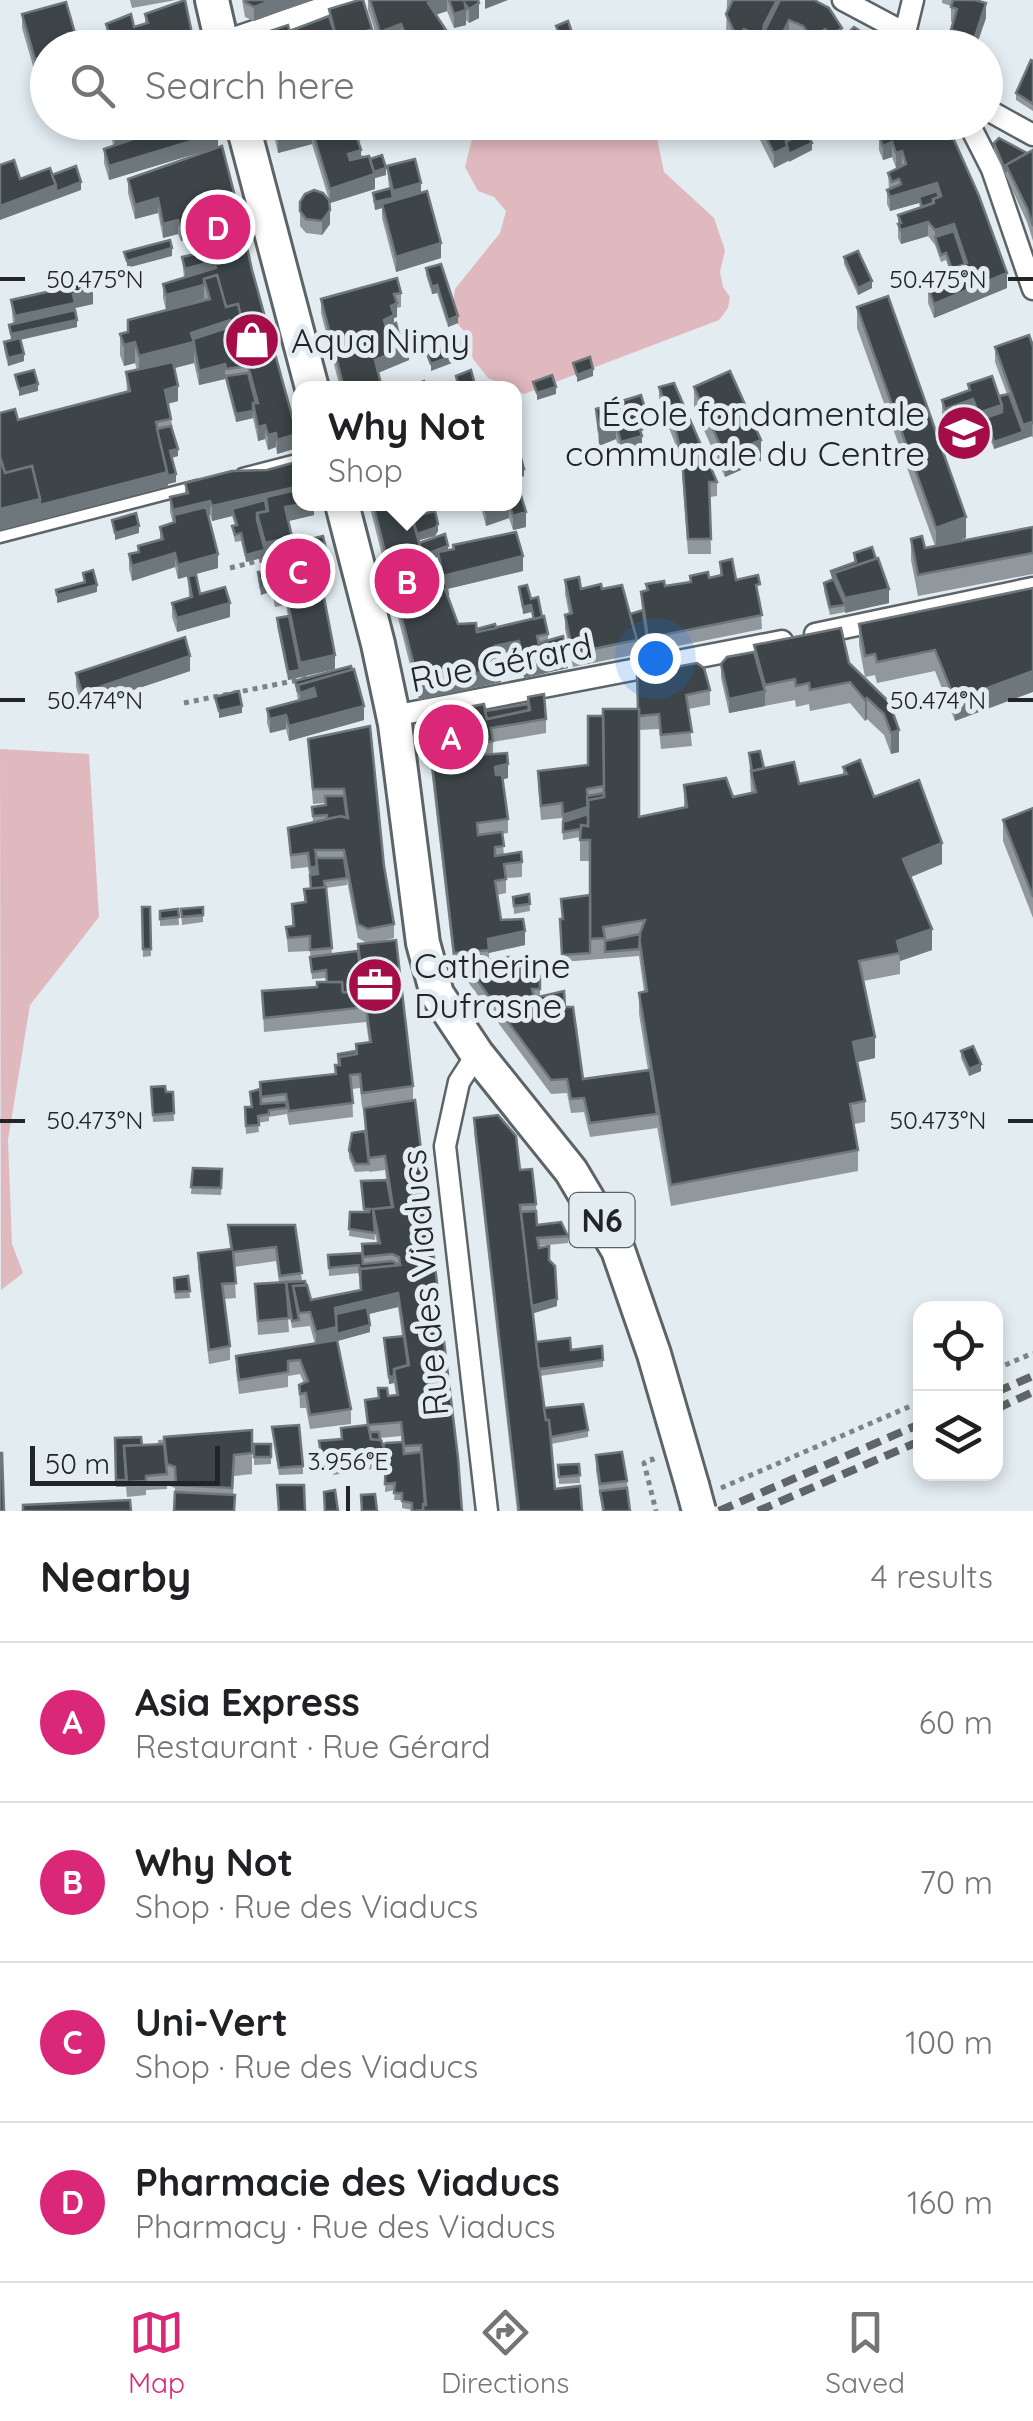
<!DOCTYPE html>
<meta charset="utf-8">
<style>
body{margin:0;font-family:Quicksand,sans-serif;background:#f6f6f6;color:#202124}
.controls{position:absolute;right:30px;bottom:30px;display:grid;overflow:hidden;border-radius:20px;box-shadow:0 5px 15px #0003}
.controls button{width:90px;height:90px;display:grid;place-items:center;padding:0;border:0;border-bottom:2px solid #e0e0e0;background:#fff;color:#202124;font:50px sans-serif}
.scale{position:absolute;left:30px;bottom:25px;width:190px;box-sizing:border-box;padding-left:10px;border:5px solid #212527;border-top:0;font-size:28px;line-height:35px;white-space:nowrap;color:#212527;-webkit-text-stroke:8px #e2ecf1;paint-order:stroke}
.you{position:absolute;left:655px;top:658px;width:35px;height:35px;margin:-25px;border:8px solid #fff;border-radius:50%;background:#1a73e8;box-shadow:0 0 0 15px #1a73e833}
.badge{display:grid;place-items:center;width:65px;height:65px;border-radius:50%;background:#db2777;color:#fff;font-size:32px;font-weight:700}
.pin{position:absolute;translate:-50% -50%;border:5px solid #fff;box-shadow:0 2px 10px #0006}
.popup{position:absolute;left:292px;top:381px;width:230px;height:130px;box-sizing:border-box;display:grid;place-content:center;border-radius:20px;background:#fff;filter:drop-shadow(0 2px 8px #0005);font-size:32px;white-space:nowrap;color:#757577}
.popup b{font-size:38px;color:#202124}
.popup::after{content:'';position:absolute;left:50%;top:100%;margin-left:-20px;border:20px solid transparent;border-top-color:#fff}
.list{margin:0;padding:0;list-style:none}
h2{display:flex;justify-content:space-between;align-items:center;height:130px;margin:0;padding:0 40px;font-size:42px}
h2 small{font-size:32px;font-weight:400;color:#757577}
.list li{display:grid;grid-template-columns:65px 1fr auto;gap:30px;align-items:center;box-sizing:border-box;height:160px;padding:0 40px;border-top:2px solid #e0e0e0}
.list b{display:block;font-size:38px;white-space:nowrap}
.list p{margin:0;font-size:32px;white-space:nowrap;color:#757577}
.list em{font-size:32px;font-style:normal;color:#757577}
.icon{flex:none;width:55px;height:55px;fill:none;stroke:currentColor;stroke-width:2;stroke-linecap:round;stroke-linejoin:round}
.map{position:relative;flex:none;width:1033px;height:1511px;overflow:hidden}
.search{position:absolute;background:#fff;box-shadow:0 5px 15px #0003;left:30px;right:30px;top:30px;height:110px;display:flex;align-items:center;gap:25px;box-sizing:border-box;padding:0 35px;border-radius:55px;color:#757577;font-size:38px}
.sheet{height:770px;background:#fff}
nav{display:flex;justify-content:space-around;align-items:center;box-sizing:border-box;height:140px;border-top:2px solid #e0e0e0;background:#fff;font-size:28px;color:#757577}
nav a{display:grid;justify-items:center;gap:5px}
nav .on{color:#db2777}
.map>svg:first-child{display:block}
.green{fill:#e0b9bf}
.lines{fill:none;stroke-linecap:round;stroke-linejoin:round}
.service-casing{stroke:#5c6468;stroke-width:15}
.minor-casing{stroke:#5c6468;stroke-width:25}
.primary-casing{stroke:#5c6468;stroke-width:38}
.path{stroke:#7d8487;stroke-width:5;stroke-dasharray:5 5;stroke-linecap:butt}
.service{stroke:#fff;stroke-width:10}
.minor{stroke:#fff;stroke-width:20}
.primary{stroke:#fff;stroke-width:32}
.rail{stroke:#5e6467;stroke-width:8;stroke-dasharray:15 8;stroke-linecap:butt}
.primary-bridge-casing{stroke:#5c6468;stroke-width:38;stroke-linecap:butt}
.primary-bridge{stroke:#fff;stroke-width:32}
.wall{fill:#90989d;fill-rule:evenodd}
.shaded-wall{fill:#6e777b}
.building{fill:#3d4549;stroke:#6e777b;stroke-width:2.5}
.ticks{fill:none;stroke:#212527;stroke-width:4}
.labels{text-anchor:middle;dominant-baseline:central;stroke-width:10;stroke-linejoin:round;paint-order:stroke}
.shield{fill:#e2ecf1;stroke:#5b6164;stroke-width:2.5}
.shield-label{font-size:32px;font-weight:bold;fill:#212527}
.poi-label{font-size:35px;fill:#212527;stroke:#e2ecf1;text-anchor:start}
.street-label{font-size:35px;fill:#212527;stroke:#e2ecf1}
.ticks-label{font-size:25px;text-anchor:middle;fill:#212527;stroke:#e2ecf1;stroke-width:10;stroke-linejoin:round;paint-order:stroke}
</style>
<div class="map">
<svg width="1033" height="1511" viewBox="0 0 1033 1511">
<rect width="100%" height="100%" fill="#e2ecf1"/>
<g class="green">
<polygon points="476,123 654,123 664,172 714,218 725,250 720,272 723,287 730,297 728,308 719,320 524,394 488,378 473,359 468,336 457,323 452,310 455,289 500,233 506,211 494,197 478,191 465,167"/>
<polygon points="0,749 89,754 99,917 30,1005 8,1140 12,1244 23,1273 1,1290"/>
</g>
<g class="lines">
<g class="service-casing">
<g id="service">
<polyline points="242,474 300,459"/>
<polyline points="0,537 197,486"/>
</g>
</g>
<g class="minor-casing">
<g id="minor">
<polyline points="843,0 905,33 919,48"/>
<polyline points="905,33 913,0"/>
<polyline points="222,42 345,0"/>
<polyline points="986,109 1033,135"/>
<polyline points="968,122 992,169 1033,289"/>
<polyline points="815,634 1033,588"/>
<polyline points="393,716 782,641"/>
<polyline points="477,1054 459,1082 445,1146 487,1511"/>
</g>
</g>
<g class="primary-casing">
<g id="primary">
<polyline points="212,0 223,48"/>
<polyline points="242,122 312,388"/>
<polyline points="342,504 378,644 395,724 423,943 437,994 477,1054 571,1171 618,1250 654,1354 692,1485"/>
</g>
</g>
<g class="path">
<polyline points="230,568 266,559"/>
<polyline points="184,703 308,678"/>
<polyline points="996,1369 1033,1353"/>
<polyline points="653,1462 652,1459 644,1463 656,1511"/>
<polyline points="721,1488 920,1402"/>
</g>
<use href="#service" class="service"/>
<use href="#minor" class="minor"/>
<use href="#primary" class="primary"/>
<g class="rail">
<polyline points="996,1392 1033,1376"/>
<polyline points="996,1409 1033,1392"/>
<polyline points="719,1511 920,1424"/>
<polyline points="758,1511 920,1441"/>
</g>
<g class="primary-bridge-casing">
<polyline id="primary-bridge" points="692,1485 699,1511"/>
</g>
<use href="#primary-bridge" class="primary-bridge"/>
</g>
<g class="wall">
<polygon points="130,0 176,0 132,8"/>
<polygon points="242,0 311,0 254,21 245,17"/>
<polygon points="368,0 478,0 479,18 469,23 466,20 466,25 454,28 447,11 436,15 446,45 436,48 405,48 401,39 380,46 368,10"/>
<polygon points="727,0 814,0 842,43 834,48 829,48 825,43 819,48 808,48 803,41 789,35 783,48 764,48 764,46 764,48 731,48 726,35"/>
<polygon points="942,0 978,0 986,18 976,48 963,48 951,44 951,30 953,22 951,22 951,6 942,3"/>
<polygon points="329,9 372,43 361,48 335,48 334,41 315,48 257,48 257,43 329,16"/>
<polygon points="22,14 48,48 48,70 35,73 22,28"/>
<polygon points="145,14 195,48 109,48 106,38 106,24 134,27 145,24"/>
<polygon points="556,26 577,48 562,48 556,33"/>
<polygon points="1033,61 1033,111 1016,100 1016,93"/>
<polygon points="110,122 215,122 218,147 109,180 104,163 104,149 113,146"/>
<polygon points="271,122 409,122 409,126 358,141 361,155 367,157 386,175 375,178 375,189 330,203 312,144 278,153"/>
<polygon points="751,122 777,122 786,142 812,150 774,168"/>
<polygon points="853,122 946,122 1007,288 934,318 928,303 928,288 952,278 946,260 941,262 935,245 928,236 901,244 898,238 898,215 920,207 919,203 890,211 887,204 887,190 889,189 888,173 902,165 896,168 892,157 883,160 879,150 879,136 886,133 880,126 866,133 861,124 855,126"/>
<polygon points="994,143 1027,153 1033,150 1033,241 1027,222 994,150"/>
<polygon points="387,166 421,193 441,258 396,272 382,218 382,208 375,210 373,200 373,193 389,189"/>
<polygon points="128,179 239,215 297,448 277,454 276,447 268,450 265,439 258,441 253,418 236,422 225,379 199,385 194,363 175,368 178,401 168,404 178,456 172,458 176,482 168,484 168,486 0,530 18,420 127,392 126,372 137,370 135,363 124,366 120,355 120,334 128,332 204,300 204,299 166,310 163,298 163,284 184,278 182,257 192,255 189,239 181,241 178,234 163,238 158,213 135,219 128,193"/>
<polygon points="300,202 330,224 322,235 306,233 300,226"/>
<polygon points="844,257 872,288 858,295 844,264"/>
<polygon points="426,268 458,323 448,327 437,293 432,294 426,275"/>
<polygon points="401,293 401,307 397,308 397,317 394,318 394,323 409,360 378,373 382,388 340,388 321,313 321,299"/>
<polygon points="11,300 93,304 75,308 77,327 21,339 24,361 8,366 4,349 4,342 11,340 9,325 13,324"/>
<polygon points="857,307 966,538 953,542 1033,527 1033,574 918,596 911,560 911,539 925,548 935,546 857,328"/>
<polygon points="1033,346 1033,438 1032,436 994,449 985,425 978,428 973,414 945,423 942,414 942,400 968,391 968,384 999,396 1007,394 995,362 995,347"/>
<polygon points="659,387 717,482 717,496 710,497 711,554 688,554 682,472 676,446 659,402"/>
<polygon points="694,387 761,461 725,477 694,408"/>
<polygon points="596,409 647,429 640,431 642,450 621,457 616,439 599,446"/>
<polygon points="514,452 524,476 516,478 526,527 513,530 509,518 486,526 480,504 514,504"/>
<polygon points="185,483 314,504 314,515 288,521 292,544 329,577 321,579 335,669 288,680 277,626 277,618 288,617 286,605 275,607 272,591 261,595 258,579 258,572 264,571 263,559 274,555 246,562 241,541 235,542 232,526 235,525 232,516 212,521 210,515 208,515 218,568 191,575 200,594 230,617 177,632 172,617 172,603 189,598 188,576 178,579 175,567 132,581 129,569 129,554 138,552 138,546 160,540 160,527 173,523 170,512 170,497 185,493"/>
<path d="M369,504h77l-34,11v2l26,14 -3,5 -16,4v3l104,28 -76,18 1,9 10,26 19,5 19,-1 37,-9 -2,-7 -8,2 -4,-27 12,12 11,18 6,17v6l20,28 -44,10 -5,-23 -20,5 2,22 -82,18zM438,557l4,26 -11,2 -6,-23z"/>
<polygon points="854,553 889,603 830,615 824,591 824,583 832,580 831,571 854,563"/>
<polygon points="720,562 736,580 760,598 762,629 573,667 565,629 565,615 569,614 565,594 565,580 630,614 642,611 641,592 646,590 646,584 665,586 690,582 690,576 709,578 720,575"/>
<polygon points="1033,588 955,721 935,671 877,683 875,675 865,677 859,645 859,624"/>
<polygon points="754,645 849,663 889,702 899,752 891,754 884,735 867,719 865,721 850,703 810,711 809,704 796,707 795,700 729,713 721,678 721,664 754,652"/>
<polygon points="351,666 364,720 289,741 286,729 270,733 267,723 267,709 298,701 295,681"/>
<polygon points="190,671 82,707 76,687 76,673"/>
<polygon points="637,674 710,690 710,705 688,709 692,746 661,749 659,729 639,730 639,817 684,807 684,785 733,797 751,793 749,753 764,768 799,784 843,775 843,767 942,864 911,877 932,950 900,961 900,974 863,981 875,1058 857,1062 865,1101 865,1122 854,1124 858,1150 858,1171 671,1206 657,1126 657,1128 590,1137 584,1112 571,1113 567,1093 551,1094 465,978 465,966 454,967 427,734 427,720 528,704 528,697 546,719 546,733 493,742 493,754 508,778 502,780 508,819 508,833 502,834 504,855 522,862 522,877 506,878 506,893 497,895 501,920 525,945 489,953 489,960 511,965 530,975 540,976 540,997 565,1007 583,1079 648,1070 639,1014 639,993 644,991 639,956 562,962 560,927 562,919 590,895 590,861 580,861 580,837 563,840 562,818 541,820 538,785 538,771 588,765 603,716 637,709"/>
<path d="M370,726l14,140 10,58v14l-22,5 41,143v15l-51,6 -2,-19 -8,1 1,28 -64,8 -2,-11 -18,3v4l-11,2 1,9 -13,2 -1,-27h6l-1,-15 85,-18v-9h3v-11l18,-3v-7l13,-1 -3,-21 -102,10 -2,-41 55,-4 9,-5v-4l-14,1 -2,-28 -22,1 -2,-25 6,-1v-22l12,-2v-13h7l-3,-22 -17,2 -3,-41 25,-6 -1,-15 13,-2v-2l-12,1 -5,-65zM347,881l11,57 9,5 -9,1v7l-26,3 -6,-66 21,-3z"/>
<polygon points="1033,808 1033,918 1003,841 1003,820"/>
<polygon points="529,894 530,911 514,914 513,897"/>
<polygon points="142,907 150,907 151,956 143,957"/>
<polygon points="203,907 203,922 182,925 181,909"/>
<polygon points="178,909 179,925 160,926 160,911"/>
<polygon points="961,1051 981,1071 969,1076 961,1058"/>
<polygon points="151,1087 166,1092 173,1092 174,1121 153,1122"/>
<path d="M415,1100l43,358 -46,52 -10,-2v-8h-8l1,-10 -10,2 1,-25 -53,8v-5h-12l-2,-15v-14l22,-2v-11l26,-2 -2,-26 13,-2v-10l10,8 8,-1 -2,-12 -5,1 -5,-46 18,-2 -4,-29 -30,7 2,18 -33,9 14,68v15l-41,5 -4,-21h-6l-1,-23 5,-2 -4,-9 -12,2v11l-49,7 -3,-23v-15l79,-12 -5,-18 -18,2 -6,-39 3,43 -31,3 -3,-51 24,-2 -3,-21 -42,6 2,31 -12,1 6,47v14l-21,4 -11,-96v-15l32,-4 -2,-24h67l7,56 9,19 49,-10 -1,-17 -30,3 -1,-21 34,-2 15,-10 -3,-13 1,10 -26,-4 1,-24h14l-3,-31 25,-1 -1,-10 -16,2v-1l-14,1 -6,-14v-8l16,-19 -1,-23zM401,1436v6l-18,3 -3,-7z"/>
<polygon points="474,1118 520,1170 536,1204 537,1225 568,1236 568,1243 538,1246 549,1260 557,1306 533,1313 536,1342 571,1350 603,1360 603,1367 540,1376 544,1408 588,1430 588,1437 551,1444 555,1489 582,1511 517,1511 474,1132"/>
<polygon points="193,1168 222,1169 221,1195 191,1194"/>
<polygon points="188,1276 190,1298 175,1299 174,1278"/>
<polygon points="272,1427 303,1466 303,1474 279,1475"/>
<polygon points="252,1430 252,1474 234,1476 233,1495 174,1511 175,1488 167,1485 167,1489 146,1490 146,1495 127,1497 126,1487 116,1487 115,1438 142,1445 158,1444 158,1440"/>
<polygon points="254,1444 271,1444 271,1464 254,1465"/>
<polygon points="596,1455 627,1481 630,1511 602,1511 596,1470"/>
<polygon points="579,1464 580,1483 559,1484 558,1465"/>
</g>
<g class="shaded-wall">
<polygon points="272,0 311,0 254,21 254,7"/>
<polygon points="437,0 447,0 447,11 428,17 428,3"/>
<polygon points="485,0 508,0 485,9"/>
<polygon points="777,0 787,0 764,32 764,48 762,48 764,25"/>
<polygon points="479,3 479,18 469,23 469,9"/>
<polygon points="986,3 986,18 975,48 975,37"/>
<polygon points="466,10 466,25 454,28 454,14"/>
<polygon points="789,20 789,35 783,48 778,48 778,43"/>
<polygon points="401,24 401,39 380,46 380,32"/>
<polygon points="842,28 842,43 831,48 831,35"/>
<polygon points="372,29 372,43 361,48 348,48 348,38"/>
<polygon points="744,29 744,48 737,48 737,38"/>
<polygon points="825,29 825,43 819,48 812,48 812,38"/>
<polygon points="446,30 446,45 436,48 409,48 409,41"/>
<polygon points="332,35 334,41 315,48 292,48"/>
<polygon points="48,56 48,70 35,73 35,59"/>
<polygon points="162,122 169,122 169,133 115,151 115,136"/>
<polygon points="396,122 409,122 409,126 354,142 354,135"/>
<polygon points="873,122 880,122 880,126 866,133 866,126"/>
<polygon points="312,130 312,144 278,153 278,139"/>
<polygon points="218,133 218,147 109,180 109,166"/>
<polygon points="892,142 892,157 883,160 883,146"/>
<polygon points="812,143 812,150 789,162 789,154"/>
<polygon points="789,146 789,160 774,168 774,153"/>
<polygon points="361,150 361,164 350,168 348,154"/>
<polygon points="902,151 902,165 896,168 896,153"/>
<polygon points="386,168 386,175 375,178 375,189 330,203 330,189"/>
<polygon points="81,182 81,190 0,220 0,206 56,185"/>
<polygon points="421,183 421,197 382,204 382,208 375,210 375,202 393,198 393,191"/>
<polygon points="937,183 937,197 919,197 919,203 890,211 890,197"/>
<polygon points="158,198 158,213 135,219 135,205"/>
<polygon points="330,210 330,224 322,235 322,221"/>
<polygon points="239,212 239,227 189,230 189,239 181,241 181,227"/>
<polygon points="178,220 178,234 163,238 163,224"/>
<polygon points="928,222 928,236 901,244 901,230"/>
<polygon points="954,224 954,238 935,237 935,245 935,230"/>
<polygon points="441,243 441,258 396,272 396,257"/>
<polygon points="172,248 172,256 127,268 127,261"/>
<polygon points="214,261 214,275 185,283 185,269"/>
<polygon points="1007,273 1007,288 934,318 934,304"/>
<polygon points="872,281 872,288 858,295 858,288"/>
<polygon points="204,285 204,299 166,310 166,295"/>
<polygon points="437,285 437,293 432,294 432,287"/>
<polygon points="93,290 93,304 75,308 75,317 15,331 15,316 73,294"/>
<polygon points="397,303 397,317 394,318 394,329 384,334 384,320 391,306"/>
<polygon points="458,316 458,323 448,327 448,320"/>
<polygon points="77,320 77,327 11,342 11,334"/>
<polygon points="230,320 230,341 194,350 194,363 139,377 139,356 191,333"/>
<polygon points="245,336 245,357 236,361 236,340"/>
<polygon points="135,342 135,363 124,366 124,345"/>
<polygon points="409,346 409,360 375,374 375,360"/>
<polygon points="468,350 468,357 431,371 431,364"/>
<polygon points="24,354 24,361 8,366 8,358"/>
<polygon points="225,364 225,379 199,385 199,371"/>
<polygon points="593,369 593,376 577,382 577,375"/>
<polygon points="38,384 38,391 19,396 19,389"/>
<polygon points="178,386 178,401 165,404 165,390"/>
<polygon points="556,387 556,394 537,400 537,393"/>
<polygon points="973,399 973,414 945,423 945,409"/>
<polygon points="1002,405 1002,419 985,418 985,425 978,428 978,413"/>
<polygon points="253,411 253,418 236,422 236,414"/>
<polygon points="647,415 647,429 636,433 636,419"/>
<polygon points="1032,422 1032,436 994,449 994,442 1023,432 1023,425"/>
<polygon points="265,425 265,439 258,441 258,427"/>
<polygon points="616,425 616,439 599,446 599,431"/>
<polygon points="276,433 276,447 268,450 268,435"/>
<polygon points="297,434 297,448 277,454 277,440"/>
<polygon points="642,436 642,450 621,457 621,442"/>
<polygon points="761,440 761,461 725,477 725,456"/>
<polygon points="178,449 178,456 170,458 170,451"/>
<polygon points="524,469 524,476 514,479 514,471"/>
<polygon points="168,472 176,474 176,482 168,484 168,486 40,520 40,505"/>
<polygon points="300,486 300,500 266,508 232,509 232,516 212,521 212,506"/>
<polygon points="40,499 40,520 0,530 0,509"/>
<polygon points="210,501 210,515 175,524 174,515 173,525 173,510"/>
<polygon points="303,504 314,504 314,515 285,522 285,507"/>
<polygon points="424,504 446,504 408,516 408,509"/>
<polygon points="509,504 509,518 486,526 486,512"/>
<polygon points="526,512 526,527 513,530 513,516"/>
<polygon points="966,517 966,538 936,549 936,528"/>
<polygon points="438,524 438,531 435,536 416,541 416,534"/>
<polygon points="139,526 139,533 115,540 115,533"/>
<polygon points="292,537 292,552 285,545 285,553 265,558 265,543"/>
<polygon points="448,546 448,554 438,552 438,557 422,563 422,556"/>
<polygon points="265,550 265,557 246,562 246,555"/>
<polygon points="175,553 175,567 132,581 132,566"/>
<polygon points="218,554 218,568 178,579 178,565"/>
<polygon points="523,556 523,571 443,590 443,576"/>
<polygon points="329,563 329,577 318,580 318,566"/>
<polygon points="272,584 272,591 261,595 261,588"/>
<polygon points="97,585 97,592 57,603 57,595"/>
<polygon points="889,589 889,603 845,613 845,598"/>
<polygon points="230,603 230,617 177,632 177,618"/>
<polygon points="531,605 531,612 523,614 523,607"/>
<polygon points="519,641 519,655 495,661 495,646"/>
<polygon points="335,655 335,669 288,680 288,672 300,670 300,663"/>
<polygon points="190,656 190,671 82,707 82,693"/>
<polygon points="542,659 568,660 568,668 524,678 524,664"/>
<polygon points="501,668 501,682 419,700 419,685"/>
<polygon points="1033,671 1033,692 955,721 955,700"/>
<polygon points="314,688 314,703 300,707 300,691"/>
<polygon points="765,691 765,706 729,713 729,699"/>
<polygon points="867,698 867,719 865,721 865,700"/>
<polygon points="242,706 242,713 219,718 219,711"/>
<polygon points="364,706 364,720 289,741 289,726"/>
<polygon points="286,715 286,729 270,733 270,719"/>
<polygon points="899,730 899,752 891,754 891,733"/>
<polygon points="508,764 508,778 495,781 495,767"/>
<polygon points="588,807 588,821 563,829 563,815"/>
<polygon points="942,843 942,864 903,880 903,859"/>
<polygon points="318,866 318,881 311,882 310,868"/>
<polygon points="932,929 932,950 900,961 897,941"/>
<polygon points="525,931 525,945 488,953 488,939"/>
<polygon points="875,1037 875,1058 853,1063 853,1042"/>
<polygon points="981,1064 981,1071 969,1076 969,1069"/>
<polygon points="398,1293 398,1307 336,1322 335,1308"/>
<polygon points="557,1299 557,1306 531,1314 531,1306"/>
<polygon points="370,1325 370,1332 316,1347 316,1332 337,1327"/>
<polygon points="394,1376 394,1383 389,1384 389,1377"/>
</g>
<g class="building">
<polygon points="185,0 195,48 120,48 119,43 113,46 106,24 131,14 134,27 148,23 145,14"/>
<polygon points="245,0 272,0 254,7 245,2"/>
<polygon points="359,0 363,0 372,29 348,38 351,48 339,48 329,9"/>
<polygon points="370,0 437,0 428,3 446,30 409,41 401,24 380,32"/>
<polygon points="449,0 478,0 479,3 469,9 465,4 466,10 454,14"/>
<polygon points="733,0 777,0 764,25 762,37 744,29 737,38 726,14"/>
<polygon points="780,0 814,0 829,8 842,28 831,35 825,29 812,38 803,26 789,20 778,43 765,38 764,32"/>
<polygon points="953,0 975,0 986,3 975,37 951,30 957,9 951,7"/>
<polygon points="66,2 79,47 48,48 48,56 35,59 22,14"/>
<polygon points="329,16 335,34 294,47 290,31"/>
<polygon points="568,21 577,47 575,48 565,48 556,26"/>
<polygon points="288,25 294,48 258,48 257,43 261,34"/>
<polygon points="854,27 869,37 873,33 884,40 874,48 844,48 851,43 844,37"/>
<polygon points="889,37 897,48 874,48"/>
<polygon points="1031,60 1033,61 1033,104 1016,93"/>
<polygon points="112,122 162,122 147,130 115,136"/>
<polygon points="178,122 215,122 218,133 109,166 104,149 148,134 149,138 163,134 163,129 178,125"/>
<polygon points="274,122 352,122 361,150 348,154 350,160 369,156 375,174 330,189 312,130 278,139"/>
<polygon points="352,122 396,122 356,134"/>
<polygon points="758,122 777,122 789,146 774,153"/>
<polygon points="889,122 946,122 979,196 1007,273 934,304 928,288 956,276 954,268 967,263 954,224 935,230 928,222 901,230 898,224 901,223 898,215 934,203 933,199 941,196 937,183 890,197 887,190 901,184 899,179 892,182 888,173 906,164 902,151 896,153 892,142 883,146 879,136 893,129"/>
<polygon points="177,126 163,129 163,134 149,138 149,136 161,131 161,129"/>
<polygon points="806,131 812,143 789,154 786,142"/>
<polygon points="999,138 1027,153 1006,165 1006,172 994,143"/>
<polygon points="222,146 239,212 181,227 178,220 163,224 158,198 135,205 128,179"/>
<polygon points="1033,150 1033,226 1027,208 1006,165"/>
<polygon points="382,155 386,168 374,172 370,159"/>
<polygon points="415,159 421,183 393,191 387,166"/>
<polygon points="14,160 20,179 50,168 56,185 0,206 0,165"/>
<polygon points="76,166 81,182 56,192 56,185 52,175"/>
<polygon points="391,188 393,198 375,202 373,193"/>
<polygon points="314,190 323,193 329,200 330,210 322,221 306,219 300,211 300,202 305,194"/>
<polygon points="427,191 441,243 396,257 382,204"/>
<polygon points="937,191 939,197 933,199 933,203 922,207 919,197"/>
<polygon points="240,215 252,270 297,434 277,440 276,433 268,435 265,425 258,427 253,403 258,403 248,366 226,369 225,364 199,371 193,339 230,327 236,347 245,342 238,304 226,307 217,275 204,279 204,285 166,295 163,284 216,268 214,261 185,269 182,257 195,254 189,230"/>
<polygon points="954,231 965,264 954,268 954,275 946,253 941,255 935,237"/>
<polygon points="170,240 172,248 127,261 124,252"/>
<polygon points="858,251 872,281 858,288 844,257"/>
<polygon points="441,264 458,316 448,320 437,285 432,287 426,268"/>
<polygon points="217,275 226,307 238,304 245,336 236,340 230,320 191,333 194,342 139,356 135,342 124,345 120,334 128,332 128,320 210,299 204,279"/>
<polygon points="397,278 401,293 394,294 397,303 391,306 394,315 384,320 386,327 396,323 399,335 404,334 409,346 375,360 382,388 344,388 321,299"/>
<polygon points="91,282 93,290 73,294 75,303 15,316 11,300"/>
<polygon points="888,296 966,517 936,528 857,307"/>
<polygon points="75,310 77,320 11,334 9,325"/>
<polygon points="1029,335 1033,346 1033,424 1032,422 1023,425 995,347"/>
<polygon points="20,338 24,354 8,358 4,342"/>
<polygon points="464,339 468,350 431,364 427,354"/>
<polygon points="590,357 593,369 577,375 573,363"/>
<polygon points="173,362 178,386 165,390 171,419 156,422 168,472 40,505 40,499 32,466 5,473 0,457 0,413 15,409 18,420 130,391 126,372"/>
<polygon points="34,370 38,384 19,389 15,375"/>
<polygon points="471,370 476,388 459,388 456,376"/>
<polygon points="730,371 761,440 725,456 694,387"/>
<polygon points="248,373 256,403 253,403 253,411 236,414 226,376"/>
<polygon points="552,375 556,387 537,393 533,382"/>
<polygon points="992,376 1002,405 978,413 973,399 945,409 942,400 970,390 968,384"/>
<polygon points="424,381 426,388 404,388"/>
<polygon points="674,383 717,482 709,482 711,539 688,539 682,457 676,432 659,387"/>
<polygon points="1009,394 1023,432 994,442 985,418 1002,412 1002,405 999,396"/>
<polygon points="641,395 647,415 636,419 642,436 621,442 616,425 599,431 596,409"/>
<polygon points="171,426 178,449 170,451 176,474 168,476 157,429"/>
<polygon points="519,451 524,469 514,471 514,452"/>
<polygon points="0,457 5,473 32,466 40,499 0,509"/>
<polygon points="300,461 300,486 212,506 210,501 173,510 170,497 188,493 185,483 232,471 267,470"/>
<polygon points="514,473 526,512 513,516 509,504 486,512 484,504 514,504"/>
<polygon points="300,489 300,504 303,504 285,507 292,537 265,543 257,513 268,511 266,497"/>
<polygon points="265,500 267,511 257,513 257,520 265,550 246,555 241,533 235,535 232,526 237,525 232,509"/>
<polygon points="373,504 408,504 433,591 445,589 458,624 476,623 477,632 544,616 548,634 537,636 542,659 524,664 519,641 495,646 501,668 419,685"/>
<polygon points="408,504 424,504 410,508"/>
<polygon points="206,507 218,554 178,565 175,553 132,566 129,554 139,552 138,546 163,539 160,527 175,522 174,515"/>
<polygon points="435,511 438,524 435,528 417,534 412,517"/>
<polygon points="136,513 139,526 115,533 112,520"/>
<polygon points="1033,527 1033,553 918,575 911,539 922,536 925,548"/>
<polygon points="516,532 523,556 443,576 438,552 454,549 453,545"/>
<polygon points="445,534 448,546 423,555 419,543"/>
<polygon points="323,536 329,563 318,566 335,655 300,663 282,573 291,571 285,545"/>
<polygon points="872,547 876,559 834,573 837,579 834,580 845,605 830,607 824,583 834,579 831,571 856,562 854,553"/>
<polygon points="285,552 289,571 282,573 286,598 275,599 272,584 261,588 258,572 266,571 263,559"/>
<polygon points="878,558 889,589 845,598 834,573"/>
<polygon points="732,559 736,580 758,575 760,584 756,585 762,615 648,638 641,592 648,590 646,584 664,581 665,586 691,582 690,576 708,572 709,578 722,575 720,562"/>
<polygon points="93,570 97,585 57,595 56,590 85,582 83,573"/>
<polygon points="196,575 200,594 225,587 230,603 177,618 172,603 192,597 188,576"/>
<polygon points="579,577 581,589 601,584 602,589 622,585 637,640 573,653 565,615 572,613 565,580"/>
<polygon points="446,583 448,595 445,589 433,591 431,585"/>
<polygon points="527,585 531,599 538,597 542,617 534,619 531,605 523,607 519,587"/>
<polygon points="1033,588 1033,671 955,700 935,650 877,662 875,654 865,656 859,624"/>
<polygon points="643,610 648,645 637,647 637,640 630,614"/>
<polygon points="289,616 300,670 288,672 277,618"/>
<polygon points="495,624 496,628 477,632 477,629"/>
<polygon points="841,628 849,663 889,702 899,730 891,733 884,714 867,698 865,700 850,682 810,690 809,683 796,686 795,679 765,685 754,645"/>
<polygon points="563,636 568,660 542,666 539,643"/>
<polygon points="185,637 190,656 82,693 76,673"/>
<polygon points="754,652 765,691 729,699 721,664 727,657"/>
<polygon points="697,663 704,668 710,690 686,695 692,732 661,735 659,714 639,716 639,709 638,709 637,674"/>
<polygon points="351,666 352,670 298,685 298,692 295,681"/>
<polygon points="354,669 364,706 289,726 286,715 270,719 267,709 316,696 314,688 300,693 298,685"/>
<polygon points="239,691 242,706 219,711 215,697"/>
<polygon points="544,694 546,719 491,728 493,741 480,743 480,755 507,753 508,764 495,767 496,775 502,775 508,819 477,823 478,835 502,832 504,846 495,847 495,856 521,852 522,862 504,864 506,879 495,881 501,920 523,919 525,931 488,939 489,950 454,953 427,720 432,714 484,704 487,719 530,710 528,697"/>
<polygon points="528,704 529,710 487,719 485,711"/>
<polygon points="603,709 639,709 639,817 687,807 684,785 726,778 733,797 756,792 751,771 794,762 799,784 847,774 843,767 860,760 874,797 919,780 942,843 903,859 932,929 897,941 900,953 859,961 875,1037 853,1042 865,1101 850,1104 858,1150 671,1185 639,993 647,991 639,936 645,920 603,927 605,938 590,939 590,840 580,840 581,825 588,826 588,800 604,797"/>
<polygon points="588,716 603,716 604,786 587,789 588,807 563,815 562,803 541,806 538,771 588,765"/>
<polygon points="370,726 384,866 394,924 368,929 358,924 344,850 315,850 318,866 310,868 308,853 291,855 288,828 341,816 348,818 344,789 313,789 308,739"/>
<polygon points="760,751 764,768 752,771 749,753"/>
<polygon points="604,793 604,797 588,800 588,812 587,796"/>
<polygon points="325,796 344,796 347,818 341,816 327,819 327,815 313,816 312,807 326,805"/>
<polygon points="1033,808 1033,897 1003,820"/>
<polygon points="588,814 588,826 581,825 581,829 563,832 563,822"/>
<polygon points="316,858 344,858 347,878 324,881 325,888 311,889 310,875 318,874"/>
<polygon points="326,887 332,948 310,950 310,936 288,938 286,927 294,926 292,904 306,902 304,889"/>
<polygon points="529,894 530,904 514,906 513,897"/>
<polygon points="590,895 590,953 562,955 560,919 563,919 561,899"/>
<polygon points="142,907 150,907 151,949 143,949"/>
<polygon points="203,907 203,915 182,917 181,909"/>
<polygon points="178,909 179,917 160,919 160,911"/>
<polygon points="640,934 639,949 605,952 605,941"/>
<polygon points="396,940 413,1086 362,1093 360,1074 350,1075 353,1103 289,1111 286,1094 261,1097 260,1082 336,1074 335,1065 340,1065 339,1057 357,1054 356,1044 371,1042 366,1007 264,1018 262,991 317,987 317,982 342,982 343,992 364,993 358,944"/>
<polygon points="358,951 363,993 343,992 342,982 327,982 326,970 312,972 310,957"/>
<polygon points="509,957 511,965 531,964 530,975 540,976 540,989 532,989 534,998 564,991 565,1007 573,1007 583,1079 650,1070 657,1114 590,1123 584,1098 571,1099 567,1079 551,1080 465,964"/>
<polygon points="973,1046 981,1064 969,1069 961,1051"/>
<polygon points="356,1051 356,1054 339,1057 339,1064 338,1054"/>
<polygon points="165,1086 166,1092 173,1092 174,1113 153,1115 151,1087"/>
<polygon points="260,1089 261,1104 286,1102 287,1108 269,1110 269,1114 258,1116 259,1125 246,1126 245,1107 252,1107 250,1092"/>
<polygon points="415,1100 458,1458 462,1511 411,1511 423,1510 423,1504 426,1505 421,1445 404,1446 401,1422 368,1425 371,1439 381,1440 386,1453 333,1461 333,1455 321,1455 319,1441 342,1439 341,1428 368,1425 365,1400 379,1398 378,1388 387,1388 388,1396 398,1395 394,1369 409,1365 398,1293 335,1308 337,1327 316,1332 310,1312 299,1313 293,1286 307,1285 311,1300 361,1290 360,1269 400,1265 399,1257 392,1254 363,1257 362,1244 380,1243 373,1209 393,1207 385,1156 369,1158 364,1108"/>
<polygon points="498,1115 516,1136 520,1170 532,1169 536,1204 520,1205 541,1383 546,1420 549,1420 555,1489 580,1486 582,1511 519,1511 474,1118"/>
<polygon points="365,1131 369,1164 355,1164 349,1150 352,1133"/>
<polygon points="193,1168 222,1169 221,1188 191,1187"/>
<polygon points="387,1180 392,1207 373,1209 375,1233 349,1229 350,1212 369,1212 370,1209 364,1209 361,1181"/>
<polygon points="536,1211 537,1225 561,1222 568,1236 537,1238 539,1248 549,1246 549,1260 555,1266 557,1299 532,1306 521,1212"/>
<polygon points="228,1225 295,1225 302,1273 280,1276 276,1247 233,1252 236,1283 222,1284 230,1346 209,1350 198,1253 232,1249"/>
<polygon points="362,1253 363,1264 392,1261 399,1265 360,1269 360,1276 359,1265 329,1268 328,1255"/>
<polygon points="188,1276 190,1291 175,1292 174,1278"/>
<polygon points="305,1281 306,1285 293,1286 299,1320 292,1321 286,1282"/>
<polygon points="286,1282 289,1318 258,1321 255,1284"/>
<polygon points="367,1307 370,1325 337,1334 336,1314"/>
<polygon points="404,1336 408,1365 394,1369 394,1376 389,1377 384,1338"/>
<polygon points="570,1338 571,1350 602,1346 603,1360 539,1369 536,1342"/>
<polygon points="337,1340 351,1409 310,1415 306,1393 300,1394 299,1385 308,1381 300,1360 288,1361 288,1372 239,1380 236,1356"/>
<polygon points="583,1404 588,1430 551,1437 549,1420 546,1420 544,1408"/>
<polygon points="299,1425 303,1466 279,1468 272,1427"/>
<polygon points="252,1430 252,1453 234,1455 232,1488 176,1485 175,1467 167,1464 164,1437"/>
<polygon points="370,1432 379,1432 380,1440 371,1439"/>
<polygon points="141,1437 142,1445 124,1446 126,1480 116,1480 115,1438"/>
<polygon points="403,1442 404,1454 421,1452 425,1504 423,1504 423,1510 412,1511 412,1503 402,1501 402,1493 394,1493 395,1483 385,1484 386,1453 383,1445 386,1443"/>
<polygon points="164,1444 167,1474 146,1476 146,1481 127,1482 124,1446"/>
<rect x="254" y="1444" width="17" height="13"/>
<polygon points="622,1452 627,1481 600,1484 596,1455"/>
<polygon points="0,1453 2,1453 4,1511 0,1511"/>
<polygon points="579,1464 580,1475 559,1477 558,1465"/>
<polygon points="277,1485 304,1485 305,1511 279,1511"/>
<polygon points="627,1488 630,1511 604,1511 600,1491"/>
<polygon points="335,1490 338,1511 325,1511 324,1492"/>
<polygon points="175,1492 235,1495 234,1511 174,1511"/>
<polygon points="375,1494 377,1511 362,1511 361,1495"/>
<polygon points="130,1500 131,1511 23,1511 23,1505"/>
</g>
<path class="ticks" d="M0,279h25M1008,279h25M0,700h25M1008,700h25M0,1121h25M1008,1121h25M348,1486v25"/>
<defs>
<g id="shop-disc" transform="scale(2.875)"><circle r="9.5" fill="#a40d47" stroke="#e2ecf1"/><path d="M-5-2.5h2.3a2.7 3.5 0 0 1 5.4 0H5L5.5 6h-11ZM-1.5-2.5h3a1.5 2.3 0 0 0-3 0Z" fill="#fff"/></g>
<g id="school-disc" transform="scale(2.875)"><circle r="9.5" fill="#a40d47" stroke="#e2ecf1"/><path d="M0-5L7-2L0 1L-7-2ZM-4 1L0 2.5L4 1V4Q0 6-4 4Z" fill="#fff"/></g>
<g id="office-disc" transform="scale(2.875)"><circle r="9.5" fill="#a40d47" stroke="#e2ecf1"/><path d="M-6-3h4V-5.5h4V-3h4V5H-6ZM-1-4.5V-3h2v-1.5ZM-6 0V1H6V0Z" fill="#fff"/></g>
</defs>
<g fill-rule="evenodd">
<use href="#shop-disc" x="252" y="340"/>
<use href="#school-disc" x="964" y="433"/>
<use href="#office-disc" x="375" y="985"/>
</g>
<g class="labels">
<rect class="shield" x="569.5" y="1193" width="65" height="54" rx="8"/>
<g class="shield-label">
<text x="602" y="1220">N6</text>
</g>
<g class="poi-label">
<text x="291" y="340">Aqua Nimy</text>
<text x="925" y="413" text-anchor="end">École fondamentale<tspan x="925" dy="40">communale du Centre</tspan></text>
<text x="414" y="965">Catherine<tspan x="414" dy="40">Dufrasne</tspan></text>
</g>
<g class="street-label">
<text transform="translate(501 662) rotate(-11)">Rue Gérard</text>
<text transform="translate(424 1283) rotate(-95)">Rue des Viaducs</text>
</g>
</g>
<g class="ticks-label">
<text x="95" y="288">50.475°N</text>
<text x="938" y="288">50.475°N</text>
<text x="95" y="709">50.474°N</text>
<text x="938" y="709">50.474°N</text>
<text x="95" y="1129">50.473°N</text>
<text x="938" y="1129">50.473°N</text>
<text x="348" y="1470">3.956°E</text>
</g>
</svg>
<div class="controls">
<button><svg class="icon" aria-label="locate" viewBox="0 0 24 24"><circle cx="12" cy="12" r="6"/><path d="M12 2v4M12 18v4M2 12h4M18 12h4"/></svg></button>
<button><svg class="icon" aria-label="layers" viewBox="0 0 24 24"><path d="M12 4l9 5-9 5-9-5zM3 14l9 5 9-5"/></svg></button>
</div>
<div class="scale">50 m</div>
<div class="you"></div>
<div class="pin badge" style="left:451px;top:737px">A</div>
<div class="pin badge" style="left:407px;top:581px">B</div>
<div class="popup"><b>Why Not</b>Shop</div>
<div class="pin badge" style="left:298px;top:571px">C</div>
<div class="pin badge" style="left:218px;top:227px">D</div>
<div class="search"><svg class="icon" aria-label="search" viewBox="0 0 24 24"><circle cx="10" cy="10" r="6"/><path d="M15 15l6 6"/></svg>Search here</div>
</div>
<section class="sheet">
<h2>Nearby<small>4 results</small></h2>
<ul class="list">
<li><span class="badge">A</span><div><b>Asia Express</b><p>Restaurant · Rue Gérard</p></div><em>60 m</em></li>
<li><span class="badge">B</span><div><b>Why Not</b><p>Shop · Rue des Viaducs</p></div><em>70 m</em></li>
<li><span class="badge">C</span><div><b>Uni-Vert</b><p>Shop · Rue des Viaducs</p></div><em>100 m</em></li>
<li><span class="badge">D</span><div><b>Pharmacie des Viaducs</b><p>Pharmacy · Rue des Viaducs</p></div><em>160 m</em></li>
</ul>
</section>
<nav>
<a class="on"><svg class="icon" aria-label="map" viewBox="0 0 24 24"><path d="M3 6l6-2 6 2 6-2v14l-6 2-6-2-6 2zM9 4v14M15 6v14"/></svg>Map</a>
<a><svg class="icon" aria-label="directions" viewBox="0 0 24 24"><path d="M12 3l9 9-9 9-9-9zM9 14v-3h6M13 9l2 2-2 2"/></svg>Directions</a>
<a><svg class="icon" aria-label="saved" viewBox="0 0 24 24"><path d="M7 4h10v16l-5-4-5 4z"/></svg>Saved</a>
</nav>
